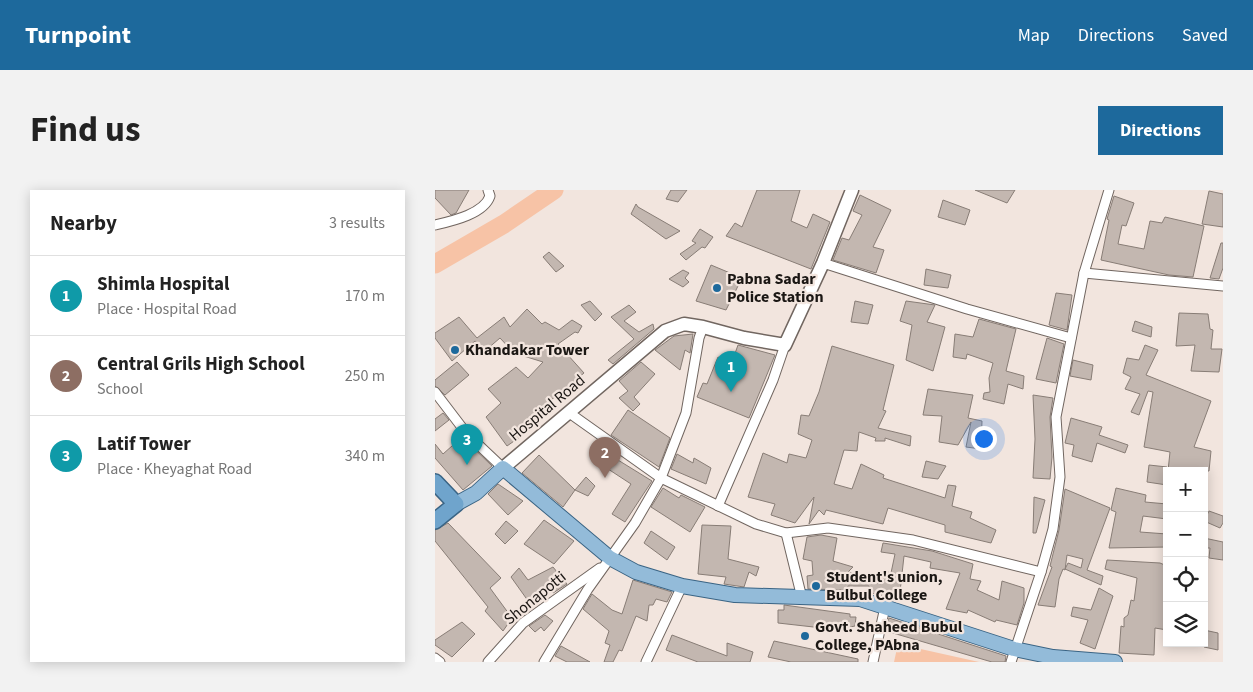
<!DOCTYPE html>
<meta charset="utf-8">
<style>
body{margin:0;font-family:"Source Sans 3",sans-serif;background:#f2f2f2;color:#222}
.controls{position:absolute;right:15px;bottom:15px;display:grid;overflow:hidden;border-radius:0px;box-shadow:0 2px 12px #0003}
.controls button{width:45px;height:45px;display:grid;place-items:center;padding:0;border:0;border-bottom:1px solid #e0e0e0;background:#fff;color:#222;font:25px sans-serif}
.you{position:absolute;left:548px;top:248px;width:18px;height:18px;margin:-12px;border:4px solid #fff;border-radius:50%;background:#1a73e8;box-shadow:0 0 0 8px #1a73e833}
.badge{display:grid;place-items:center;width:32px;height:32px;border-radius:50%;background:#1d699c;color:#fff;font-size:16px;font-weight:700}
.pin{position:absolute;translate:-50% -41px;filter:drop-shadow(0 1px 2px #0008)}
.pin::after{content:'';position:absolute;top:26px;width:18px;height:15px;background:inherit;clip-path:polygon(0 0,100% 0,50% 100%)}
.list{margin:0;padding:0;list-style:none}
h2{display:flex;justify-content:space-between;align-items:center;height:65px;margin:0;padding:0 20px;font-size:21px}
h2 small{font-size:16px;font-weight:400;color:#767676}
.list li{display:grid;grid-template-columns:32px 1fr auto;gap:15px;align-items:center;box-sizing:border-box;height:80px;padding:0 20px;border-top:1px solid #e0e0e0}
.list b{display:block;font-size:19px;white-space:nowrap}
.list p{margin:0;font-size:16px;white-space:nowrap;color:#767676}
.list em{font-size:16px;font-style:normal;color:#767676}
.icon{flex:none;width:28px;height:28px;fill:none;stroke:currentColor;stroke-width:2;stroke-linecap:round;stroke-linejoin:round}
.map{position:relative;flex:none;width:788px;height:472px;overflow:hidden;border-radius:0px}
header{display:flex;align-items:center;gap:30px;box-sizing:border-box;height:70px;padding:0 25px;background:#1d699c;color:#fff}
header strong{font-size:24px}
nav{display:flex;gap:28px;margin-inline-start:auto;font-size:18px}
.intro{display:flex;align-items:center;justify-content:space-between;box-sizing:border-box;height:120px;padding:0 30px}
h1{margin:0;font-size:35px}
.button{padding:12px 22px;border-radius:0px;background:#1d699c;color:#fff;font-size:18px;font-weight:700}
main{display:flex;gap:30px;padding:0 30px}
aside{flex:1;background:#fff;border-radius:0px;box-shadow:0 2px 12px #0003}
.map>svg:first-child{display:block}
.water{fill:#f7c3a6}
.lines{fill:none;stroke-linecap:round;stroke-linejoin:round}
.river{stroke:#f7c3a6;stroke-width:19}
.building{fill:#c3b7b0;stroke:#887d76}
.minor-casing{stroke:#716660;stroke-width:11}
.secondary-casing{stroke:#716660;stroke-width:15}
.primary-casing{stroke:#3a6484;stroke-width:16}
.trunk-casing{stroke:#3a6484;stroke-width:18}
.minor{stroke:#fff;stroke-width:9}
.secondary{stroke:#fff;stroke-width:12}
.primary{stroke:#93bbd9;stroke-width:14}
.trunk{stroke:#6fa4cc;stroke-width:15}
.poi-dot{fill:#1d699c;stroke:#f2e5de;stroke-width:2}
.labels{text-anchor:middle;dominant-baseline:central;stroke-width:4.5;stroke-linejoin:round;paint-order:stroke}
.poi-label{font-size:16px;font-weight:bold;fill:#1b1714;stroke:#f2e5de;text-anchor:start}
.street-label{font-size:16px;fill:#1b1714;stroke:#f2e5de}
</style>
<header>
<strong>Turnpoint</strong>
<nav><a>Map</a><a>Directions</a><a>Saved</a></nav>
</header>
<div class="intro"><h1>Find us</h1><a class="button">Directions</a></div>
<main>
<aside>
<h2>Nearby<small>3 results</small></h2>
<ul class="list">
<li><span class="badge" style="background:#0f9aa8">1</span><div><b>Shimla Hospital</b><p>Place · Hospital Road</p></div><em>170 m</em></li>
<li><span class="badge" style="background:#8d6e63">2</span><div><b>Central Grils High School</b><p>School</p></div><em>250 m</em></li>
<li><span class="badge" style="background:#0f9aa8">3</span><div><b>Latif Tower</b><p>Place · Kheyaghat Road</p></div><em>340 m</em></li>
</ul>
</aside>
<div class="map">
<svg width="788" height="472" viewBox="0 0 788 472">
<rect width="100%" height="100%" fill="#f2e5de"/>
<polygon class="water" points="463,454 544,472 459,472"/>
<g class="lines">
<polyline class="river" points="0,74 69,34 119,0"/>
</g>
<g class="building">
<polygon points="0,0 34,0 21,23 16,25 0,8"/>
<polygon points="236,0 252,0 243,12 231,9"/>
<polygon points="322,0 365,0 356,31 372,38 378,24 395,32 376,79 291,46 300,33 307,37"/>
<polygon points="540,0 580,0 572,13"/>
<polygon points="774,1 788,4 788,37 767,34"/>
<polygon points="425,5 456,20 438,57 449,60 441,83 398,70 407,48 414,50 427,25 418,21"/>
<polygon points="679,6 699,13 691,36 687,35 683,54 709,59 715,31 727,33 730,27 769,36 758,87 734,85 666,70 674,30 672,29"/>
<polygon points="508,10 535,20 530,35 503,27"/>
<polygon points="201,14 203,17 245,41 231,49 196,24"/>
<polygon points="265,39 278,47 270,58 267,57 251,70 245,64 261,53 257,51"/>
<polygon points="786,53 788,53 788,78 784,89 775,88"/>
<polygon points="114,62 129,76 121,82 108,67"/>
<polygon points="276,75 307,88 291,120 261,111"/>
<polygon points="491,79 516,85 513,98 489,95"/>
<polygon points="248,80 254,83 250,88 254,92 248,97 234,89"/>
<polygon points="621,103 637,105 632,140 614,135"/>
<polygon points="155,111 167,124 160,131 146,115"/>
<polygon points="420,111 438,115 433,134 416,132"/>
<polygon points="471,111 500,115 492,132 510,137 498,181 471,170 477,135 465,131"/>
<polygon points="194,115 201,122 189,131 204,142 218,134 219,139 178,174 173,170 199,149 176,127"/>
<polygon points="92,119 107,134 110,132 124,140 137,130 147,136 143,143 140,142 123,154 149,183 116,210 122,216 92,242 72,256 51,227 66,213 53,199 81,177 93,188 108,172 79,163 65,148 51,160 40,151 17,171 0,148 0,143 24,127 42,148 69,127 75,137"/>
<polygon points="744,123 773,124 775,139 778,140 776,159 787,159 784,182 756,181 760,155 741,156"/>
<polygon points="544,129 581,139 571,181 589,186 588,199 573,194 569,214 548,209 549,203 555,202 554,188 558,173 532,164 531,169 518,167 520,144 538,147"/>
<polygon points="700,131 717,137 716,147 697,141"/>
<polygon points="258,144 255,163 250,160 245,180 220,160 239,146"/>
<polygon points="612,148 629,154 621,193 601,189"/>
<polygon points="303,155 340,165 314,228 262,207 268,193 272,194 283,167 297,172"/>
<polygon points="710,155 723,160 711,185 776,211 759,257 776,261 774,281 733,281 735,262 709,257 718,202 713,201 704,225 696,222 705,204 690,199 696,187 688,183 692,168 704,170"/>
<polygon points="397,156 459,175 448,220 451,221 443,238 476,246 475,256 450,248 450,251 440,251 441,248 424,242 422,261 409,260 399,294 417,299 426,274 449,285 448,288 510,308 513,295 521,296 517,316 537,322 535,328 561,340 556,353 510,342 510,335 453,318 448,334 391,320 389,325 384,320 374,334 379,307 360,333 336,325 340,314 313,307 328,263 352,273 354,264 371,268 377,250 363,244 366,225 374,226 384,202"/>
<polygon points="638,170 658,175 656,190 635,186"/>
<polygon points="22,172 34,185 10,205 0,196 0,190"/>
<polygon points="206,172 220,184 199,207 205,214 198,221 184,208 193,201 184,191"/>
<polygon points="493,199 538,205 533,228 547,231 546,259 531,257 536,232 523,255 504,252 507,226 488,225"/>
<polygon points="598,205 618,208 615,227 617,267 615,289 598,288 600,249"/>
<polygon points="193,220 235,248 224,277 176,245"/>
<polygon points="8,223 14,230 0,241 0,229"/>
<polygon points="636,228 667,237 664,245 693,255 690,263 662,253 657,272 637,266 639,255 630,253"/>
<polygon points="27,247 57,276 28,300 0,268 0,254 8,264"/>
<polygon points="170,262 217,291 190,332 177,324 196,294 170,277"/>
<polygon points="242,264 258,273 259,268 276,278 271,294 236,279"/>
<polygon points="104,265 140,300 128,317 87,283"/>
<polygon points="491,271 511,276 503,289 487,287"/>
<polygon points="714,275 732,277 732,295 712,292"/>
<polygon points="151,287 160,296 153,306 140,300"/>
<polygon points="63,294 88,311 73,325 53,304"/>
<polygon points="228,298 244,308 246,305 270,317 255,342 216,317"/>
<polygon points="681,298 711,305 710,312 732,314 732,329 708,326 705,342 732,344 732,357 674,358 681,322 676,320"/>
<polygon points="630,299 675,318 652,380 668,386 666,395 630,379 633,373 646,378 648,369 632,365 630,380 628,379 624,389 620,417 603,415 617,377 615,376 624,340"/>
<polygon points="599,307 610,310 601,343 598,343"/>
<polygon points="774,321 788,326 788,333 785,338 769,331"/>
<polygon points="109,330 139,351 119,374 89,354"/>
<polygon points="71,331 83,341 70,354 60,344"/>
<polygon points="13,333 66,388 55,398 77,428 68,441 50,421 53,417 0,351 0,340"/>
<polygon points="267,335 296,336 293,369 324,377 321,386 314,382 309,397 289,394 291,387 263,384"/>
<polygon points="216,341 240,357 232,370 209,353"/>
<polygon points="386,345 402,348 398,371 418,377 413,382 423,384 423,389 446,394 449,381 456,383 460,364 446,362 448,353 497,361 538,374 535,389 546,391 542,400 564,410 567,391 589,398 589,413 582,435 561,430 560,432 533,420 532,423 511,419 525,383 495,378 496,372 469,366 464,411 433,402 434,396 413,396 412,400 373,399 372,386 378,385 377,371 368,369 372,347"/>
<polygon points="769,348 788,352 788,370 774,368 775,358 769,358"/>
<polygon points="672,370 725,373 732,376 732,440 720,438 719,465 684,463 686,436 689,437 689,428 693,425 696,410 699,411 702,388 670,379"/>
<polygon points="118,377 132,394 118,403 114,397 96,415 76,387 84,378 93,390"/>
<polygon points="198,390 237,402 232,412 221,409 218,415 214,415 212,431 201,426 187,461 184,460 178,472 169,472 175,455 170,453 174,441 148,419 157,404 177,420 187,424"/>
<polygon points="664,398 678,406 660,459 645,453 653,430 636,426 638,417 656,420"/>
<polygon points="349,415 415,424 415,427 421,427 420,436 415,437 414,441 343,433 343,420 349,420"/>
<polygon points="110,425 118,431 109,441 106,437 100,442 94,436"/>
<polygon points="454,428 571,466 570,472 557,472 451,441"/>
<polygon points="27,432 40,444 17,467 0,455 0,450"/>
<polygon points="769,440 783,443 783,460 769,457"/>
<polygon points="237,445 292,466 292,453 318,462 315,472 263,472 231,460"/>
<polygon points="339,451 423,469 423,472 356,472 333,467"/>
<polygon points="126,456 155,472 132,472 120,466"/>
</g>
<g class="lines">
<g class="minor-casing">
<g id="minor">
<path d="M0,35c17,-4 49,-11 55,-29l-2,-6"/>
<polyline points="388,73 532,119 636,148"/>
<polyline points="649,83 788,96"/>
<polyline points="0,202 32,244 68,278"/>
<polyline points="133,222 226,288 321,334 351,343 393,338 478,350 606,382"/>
<polyline points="283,316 338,190 350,155"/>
<polyline points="351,343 367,408"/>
<polyline points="0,468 5,472"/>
<polyline points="53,472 88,433 165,378"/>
<polyline points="109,472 153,399 200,333 226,288 251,223 264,148 268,137"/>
<polyline points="211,472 247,396"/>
<polyline points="438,472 450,417"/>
<polyline points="576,472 606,382 618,339 625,287 621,227 649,83 674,0"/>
</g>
</g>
<g class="secondary-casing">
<polyline id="secondary" points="68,278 230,141 249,134 268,137 309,148 350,155 388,73 417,0"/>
</g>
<g class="primary-casing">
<polyline id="primary" points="21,314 41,303 68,278 175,368 201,382 247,396 300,405 425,409 579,459 618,467 680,472"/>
</g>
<g class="trunk-casing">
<polyline id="trunk" points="0,292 21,314 0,331"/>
</g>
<use href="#minor" class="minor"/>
<use href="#secondary" class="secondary"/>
<use href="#primary" class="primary"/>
<use href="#trunk" class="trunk"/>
</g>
<g class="poi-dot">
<circle cx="282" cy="98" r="5"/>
<circle cx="20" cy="160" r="5"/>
<circle cx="381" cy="396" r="5"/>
<circle cx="370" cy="446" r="5"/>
</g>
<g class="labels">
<g class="poi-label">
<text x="292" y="89">Pabna Sadar<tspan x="292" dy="18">Police Station</tspan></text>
<text x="30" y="160">Khandakar Tower</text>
<text x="391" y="387">Student's union,<tspan x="391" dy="18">Bulbul College</tspan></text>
<text x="380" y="437">Govt. Shaheed Bubul<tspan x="380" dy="18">College, PAbna</tspan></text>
</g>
<g class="street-label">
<text transform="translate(112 218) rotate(-40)">Hospital Road</text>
<text transform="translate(100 408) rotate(-39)">Shonapotti</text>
</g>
</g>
</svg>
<div class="controls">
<button>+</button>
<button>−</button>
<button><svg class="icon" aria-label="locate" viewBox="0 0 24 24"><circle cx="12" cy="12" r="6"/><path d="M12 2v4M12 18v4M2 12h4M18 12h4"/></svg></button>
<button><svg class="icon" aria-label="layers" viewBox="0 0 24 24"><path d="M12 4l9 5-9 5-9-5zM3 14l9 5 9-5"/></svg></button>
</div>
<div class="you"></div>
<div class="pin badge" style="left:296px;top:202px;background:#0f9aa8">1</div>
<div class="pin badge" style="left:170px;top:288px;background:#8d6e63">2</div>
<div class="pin badge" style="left:32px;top:275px;background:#0f9aa8">3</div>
</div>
</main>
